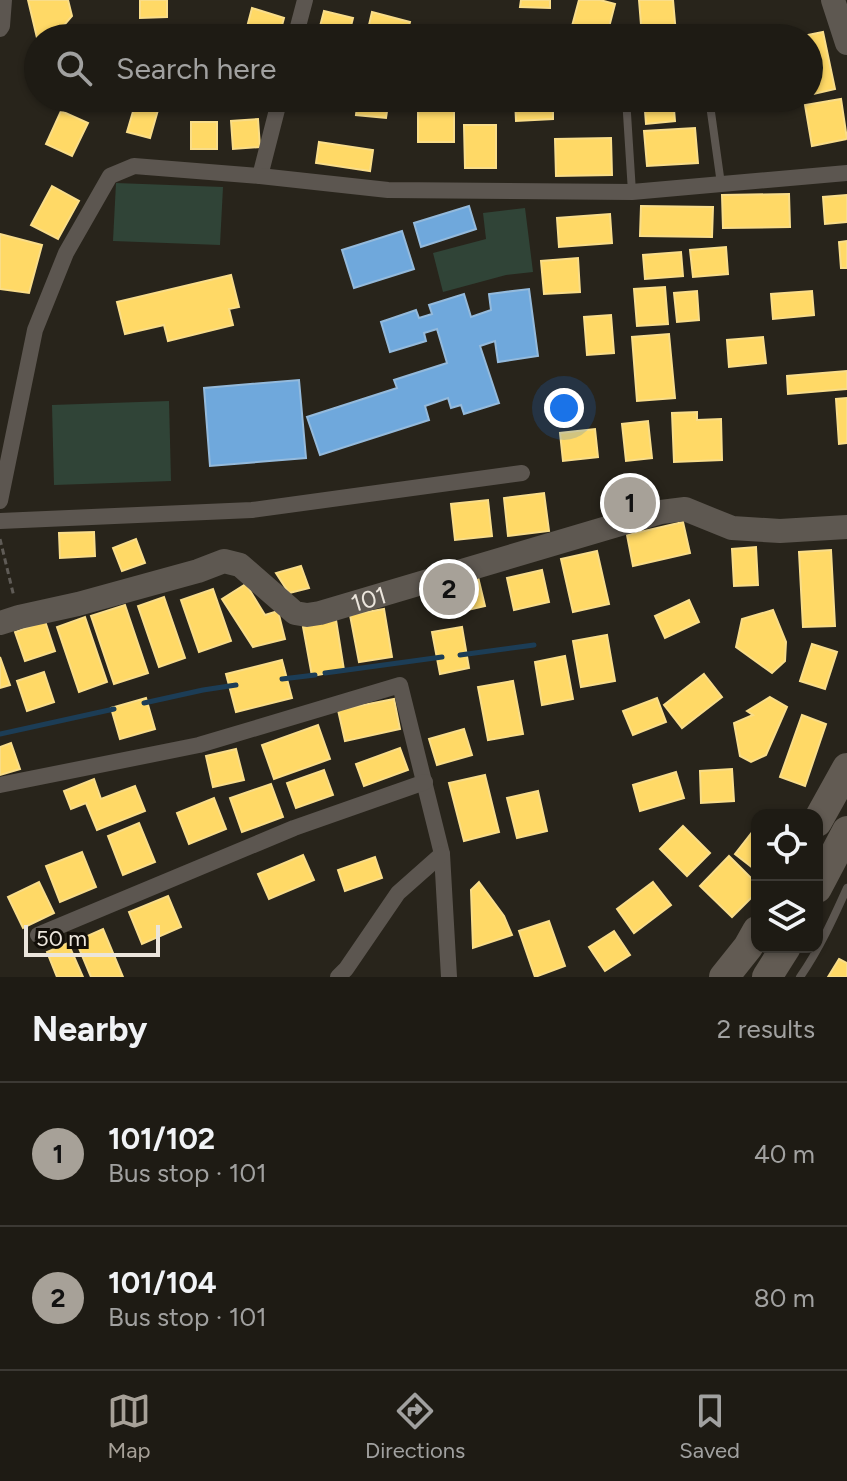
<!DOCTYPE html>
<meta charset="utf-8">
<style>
body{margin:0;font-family:Figtree,sans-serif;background:#26241d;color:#f1f3f6}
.controls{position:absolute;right:24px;bottom:24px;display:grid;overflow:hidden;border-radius:16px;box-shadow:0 2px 6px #0004}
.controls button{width:72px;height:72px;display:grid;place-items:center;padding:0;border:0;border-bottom:2px solid #3c3934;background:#1e1b14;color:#f1f3f6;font:40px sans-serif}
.scale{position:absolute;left:24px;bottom:20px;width:136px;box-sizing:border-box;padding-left:8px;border:4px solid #ebe5dc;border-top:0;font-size:22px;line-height:28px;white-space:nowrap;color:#ebe5dc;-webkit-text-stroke:6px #120e08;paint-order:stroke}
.you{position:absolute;left:564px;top:408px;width:28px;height:28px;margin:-20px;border:6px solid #fff;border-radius:50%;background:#1a73e8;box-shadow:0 0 0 12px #1a73e833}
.badge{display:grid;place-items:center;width:52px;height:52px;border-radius:50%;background:#a7a198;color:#111;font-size:26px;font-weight:700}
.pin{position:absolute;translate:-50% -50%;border:4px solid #fff;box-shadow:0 2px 8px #0006}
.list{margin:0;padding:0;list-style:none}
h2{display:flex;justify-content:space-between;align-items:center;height:104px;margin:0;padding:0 32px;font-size:34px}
h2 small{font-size:26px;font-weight:400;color:#a1a1a0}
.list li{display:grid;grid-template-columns:52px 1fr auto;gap:24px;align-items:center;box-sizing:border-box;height:144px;padding:0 32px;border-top:2px solid #3c3934}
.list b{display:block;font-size:30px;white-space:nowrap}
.list p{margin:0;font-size:26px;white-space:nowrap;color:#a1a1a0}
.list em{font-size:26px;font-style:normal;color:#a1a1a0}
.icon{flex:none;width:44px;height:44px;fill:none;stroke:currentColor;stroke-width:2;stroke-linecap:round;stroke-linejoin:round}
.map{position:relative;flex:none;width:847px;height:977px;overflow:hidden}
.search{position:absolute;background:#1e1b14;box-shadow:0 2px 6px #0004;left:24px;right:24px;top:24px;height:88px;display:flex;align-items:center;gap:20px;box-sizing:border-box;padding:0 28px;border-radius:44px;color:#a1a1a0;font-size:30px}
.sheet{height:392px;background:#1e1b14}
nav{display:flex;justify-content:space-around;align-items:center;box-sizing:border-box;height:112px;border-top:2px solid #3c3934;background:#1e1b14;font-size:22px;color:#a1a1a0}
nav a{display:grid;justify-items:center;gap:4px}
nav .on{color:#a7a198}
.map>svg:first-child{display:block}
.green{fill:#304437}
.homes{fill:#ffd966;stroke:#f9dd89;stroke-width:2}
.schools{fill:#6fa8dc;stroke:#94badc;stroke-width:2}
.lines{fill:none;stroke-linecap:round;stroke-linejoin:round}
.stream{stroke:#1c3d56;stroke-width:5}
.path{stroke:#5f5b56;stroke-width:3;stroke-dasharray:6 4;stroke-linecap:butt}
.lane{stroke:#5c5650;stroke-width:8}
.street{stroke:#5c5650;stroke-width:16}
.secondary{stroke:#5e5851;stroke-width:24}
.highway{stroke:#625b53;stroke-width:30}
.labels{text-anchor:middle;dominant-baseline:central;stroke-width:8;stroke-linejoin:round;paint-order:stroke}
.street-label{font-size:24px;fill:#ebe5dc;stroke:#120e08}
</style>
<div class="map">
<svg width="847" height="977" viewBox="0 0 847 977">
<rect width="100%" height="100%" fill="#28241b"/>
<g class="green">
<polygon points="116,183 223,187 220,245 113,241"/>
<polygon points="525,208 533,272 506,275 443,292 433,253 486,239 483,213"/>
<polygon points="169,401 171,481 54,485 52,405"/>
</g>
<g class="homes">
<polygon points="28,0 68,0 72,16 53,38 38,38 38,42"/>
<polygon points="140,0 167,0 167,17 140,18"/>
<polygon points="521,0 550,0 550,8 520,7"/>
<polygon points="579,0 600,0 615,4 607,35 572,26"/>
<polygon points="639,0 673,0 676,34 642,37"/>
<polygon points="252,8 284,18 279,37 247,27"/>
<polygon points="324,11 353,18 348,38 317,38"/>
<polygon points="372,12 410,22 406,38 366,38"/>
<polygon points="519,27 554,38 519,38"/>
<polygon points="238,28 257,34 256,38 235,38"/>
<polygon points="85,30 107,38 83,38"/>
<polygon points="823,32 835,89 809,95 809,38 793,38"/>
<polygon points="137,98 160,103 150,138 127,132"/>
<polygon points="241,98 270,98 266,110 240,102"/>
<polygon points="358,98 389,98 386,118 356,115"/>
<polygon points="515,98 553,98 553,119 516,121"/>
<polygon points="644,98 673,98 675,121 646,124"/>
<polygon points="841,99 847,139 812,146 805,105"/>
<rect x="418" y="108" width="36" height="34"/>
<polygon points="61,111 88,123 72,156 46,144"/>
<polygon points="258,119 260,147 233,149 231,121"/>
<rect x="191" y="122" width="26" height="27"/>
<polygon points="464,125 496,125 496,168 465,168"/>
<polygon points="695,128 698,163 647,166 644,131"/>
<polygon points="611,138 612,175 556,176 555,139"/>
<polygon points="319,142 373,150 370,171 316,163"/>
<polygon points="52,186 79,201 58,239 31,225"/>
<polygon points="789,194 790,227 723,228 722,195"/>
<polygon points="847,195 847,222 825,224 823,197"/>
<polygon points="641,206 713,207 712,237 640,236"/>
<polygon points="610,214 612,243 559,247 557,218"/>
<polygon points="0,234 42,245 29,293 0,289"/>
<polygon points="847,241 847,268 841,268 839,242"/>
<polygon points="726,247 728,274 693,277 690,250"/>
<polygon points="681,252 683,276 645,279 643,255"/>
<polygon points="578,258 580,292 544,294 541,261"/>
<polygon points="231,275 239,307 229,309 233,325 168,341 164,325 125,334 117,302"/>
<polygon points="665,287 668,324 637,326 634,289"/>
<polygon points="697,291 699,320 677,322 674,293"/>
<polygon points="812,291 814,315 773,319 771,294"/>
<polygon points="611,315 614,353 587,355 584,317"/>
<polygon points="669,334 675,398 637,401 632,337"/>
<polygon points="763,337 766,363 729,367 727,340"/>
<polygon points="847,371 847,389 788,394 787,376"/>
<polygon points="847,398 847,443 839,444 836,399"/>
<polygon points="697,412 697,420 721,419 722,460 674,462 672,413"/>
<polygon points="648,421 652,458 626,461 622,424"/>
<polygon points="595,429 598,457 563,461 560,433"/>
<polygon points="544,493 549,531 508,536 504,498"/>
<polygon points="488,500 492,536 455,540 451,504"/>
<polygon points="683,522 690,553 633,566 627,535"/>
<polygon points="94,532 95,556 60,558 59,533"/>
<polygon points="136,539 145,563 122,571 113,548"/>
<polygon points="756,547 758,585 734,586 732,549"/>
<polygon points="831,550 835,626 803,627 799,552"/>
<polygon points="597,551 609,604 573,612 561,559"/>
<polygon points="301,566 309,588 289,593 276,573"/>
<polygon points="542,570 549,602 514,610 507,578"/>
<polygon points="478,577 485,606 441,616 434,587"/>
<polygon points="246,584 265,615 278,611 285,639 253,647 222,599"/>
<polygon points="213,589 231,641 199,652 181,600"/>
<polygon points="164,597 185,658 159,667 138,606"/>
<polygon points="689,600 699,622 665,638 655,616"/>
<polygon points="125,605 148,673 114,684 91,616"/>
<polygon points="384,609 392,657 359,662 350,615"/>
<polygon points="773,610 786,642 785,661 772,673 736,647 742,619"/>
<polygon points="85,617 107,682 79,692 57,627"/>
<polygon points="336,620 344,670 312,676 303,627"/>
<polygon points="45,621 55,651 25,661 15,632"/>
<polygon points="462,627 469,668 440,674 432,632"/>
<polygon points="607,635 615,681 581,687 573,641"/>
<polygon points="812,644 837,652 825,689 800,681"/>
<polygon points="565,656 573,699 542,705 535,662"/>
<polygon points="0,657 10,685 0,688"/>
<polygon points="282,660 292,698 236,712 226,674"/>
<polygon points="44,672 54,702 27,711 17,681"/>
<polygon points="704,674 722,697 682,728 664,705"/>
<polygon points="513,681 523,734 488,740 478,687"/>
<polygon points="770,697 787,707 766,755 751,762 740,756 734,723 753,715 747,711"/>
<polygon points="146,698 155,729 120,739 111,708"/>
<polygon points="657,698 666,722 633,735 623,711"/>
<polygon points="394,699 400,729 345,741 338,710"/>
<polygon points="802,715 826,724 805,786 780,777"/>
<polygon points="318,725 330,759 274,779 262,745"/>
<polygon points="464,729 472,755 437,765 429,739"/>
<polygon points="11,743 20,769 0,775 0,747"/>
<polygon points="400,748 408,770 364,786 356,764"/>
<polygon points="236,749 244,780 213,787 206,756"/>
<polygon points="732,769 734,801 701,803 700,771"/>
<polygon points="324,770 333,795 296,808 287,783"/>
<polygon points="676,772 684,798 640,811 633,785"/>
<polygon points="485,775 499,832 464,841 449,783"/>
<polygon points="94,779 101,799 135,786 145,811 97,830 86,803 71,809 64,791"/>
<polygon points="271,784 283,817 242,832 230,798"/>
<polygon points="538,791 547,831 517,838 507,798"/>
<polygon points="214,798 226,829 189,844 177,813"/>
<polygon points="139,823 155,862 123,875 108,836"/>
<polygon points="683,826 710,853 687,876 660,849"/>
<polygon points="757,826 757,863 753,868 735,854"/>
<polygon points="82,852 96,887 60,902 46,866"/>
<polygon points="303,855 314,880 269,899 258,874"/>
<polygon points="729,856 757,884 757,892 732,917 700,886"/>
<polygon points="375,857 382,878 345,891 338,870"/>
<polygon points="39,882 54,913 23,928 8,897"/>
<polygon points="479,882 504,916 512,935 473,948 471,890"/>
<polygon points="653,882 671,905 634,933 617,909"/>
<polygon points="168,896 181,927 142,944 129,912"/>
<polygon points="549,921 565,966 535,977 519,931"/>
<polygon points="103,929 123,977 91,977 76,941"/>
<polygon points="614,931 630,955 605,971 589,947"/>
<polygon points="68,943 83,977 57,977 47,952"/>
<polygon points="839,959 847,963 847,977 828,977"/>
</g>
<g class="schools">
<polygon points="469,206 476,229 421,247 414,223"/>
<polygon points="402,231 414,269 354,288 342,250"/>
<polygon points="529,289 538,356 498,362 495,341 480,346 499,403 464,414 461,405 451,408 448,398 425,406 429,420 320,455 307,417 397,388 394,380 447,363 437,329 424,333 426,341 390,352 381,322 416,310 419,318 432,314 429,305 464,294 471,317 491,310 489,294"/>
<polygon points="299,380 306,458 210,466 204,388"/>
</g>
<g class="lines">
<g class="stream">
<polyline points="460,655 534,645"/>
<polyline points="325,673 442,657"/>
<polyline points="282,679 315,675"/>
<polyline points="144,703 203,690 236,685"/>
<polyline points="0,734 114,709"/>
</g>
<polyline class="path" points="0,539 14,597"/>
<g class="lane">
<polyline points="626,98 632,192"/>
<polyline points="710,105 721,184"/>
<path d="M800,977c19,-27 33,-58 47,-89"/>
</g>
<g class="street">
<polyline points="0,29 2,26 4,0"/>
<polyline points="295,38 305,0"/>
<polyline points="260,176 280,98"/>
<polyline points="0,501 35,330 66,253 110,176 134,166 260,176 388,190 632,192 847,173"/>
<polyline points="0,521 252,510 522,473"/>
<polyline points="0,785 199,745 400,685 442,854 449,977"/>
<polyline points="38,935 294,828 425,782"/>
<polyline points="338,977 346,969 398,893 442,854"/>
</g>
<g class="secondary">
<polyline points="833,0 847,43"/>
<path id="s1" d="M0,623l19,-6 59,-13 120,-33 26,-10 16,4 55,48 12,2 13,-2 341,-101 24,-3 47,19 48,3 67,-4"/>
</g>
<g class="highway">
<polyline points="817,822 847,768"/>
<polyline points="817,888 847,831"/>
<polyline points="724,977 748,947 757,931"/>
<polyline points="767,977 786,947"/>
</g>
</g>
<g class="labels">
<g class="street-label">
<text stroke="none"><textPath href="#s1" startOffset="398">101</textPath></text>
</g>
</g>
</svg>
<div class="controls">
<button><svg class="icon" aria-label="locate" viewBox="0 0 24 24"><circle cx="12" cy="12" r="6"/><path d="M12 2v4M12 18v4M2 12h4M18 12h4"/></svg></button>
<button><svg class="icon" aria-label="layers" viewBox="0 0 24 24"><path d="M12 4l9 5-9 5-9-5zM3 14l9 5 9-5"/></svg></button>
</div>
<div class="scale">50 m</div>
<div class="you"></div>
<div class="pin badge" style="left:630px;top:503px">1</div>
<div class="pin badge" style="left:449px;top:589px">2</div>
<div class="search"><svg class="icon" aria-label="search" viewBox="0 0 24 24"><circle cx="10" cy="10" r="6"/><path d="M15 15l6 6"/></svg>Search here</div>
</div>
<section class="sheet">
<h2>Nearby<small>2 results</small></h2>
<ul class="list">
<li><span class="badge">1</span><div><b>101/102</b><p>Bus stop · 101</p></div><em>40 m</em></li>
<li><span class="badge">2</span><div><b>101/104</b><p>Bus stop · 101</p></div><em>80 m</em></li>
</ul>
</section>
<nav>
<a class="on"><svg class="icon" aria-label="map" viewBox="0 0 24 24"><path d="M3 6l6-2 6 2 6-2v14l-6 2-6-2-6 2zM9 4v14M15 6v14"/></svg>Map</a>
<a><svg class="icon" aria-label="directions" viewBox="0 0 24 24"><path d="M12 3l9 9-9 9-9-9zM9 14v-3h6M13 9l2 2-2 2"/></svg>Directions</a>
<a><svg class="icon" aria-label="saved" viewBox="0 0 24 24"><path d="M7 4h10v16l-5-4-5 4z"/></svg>Saved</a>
</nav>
